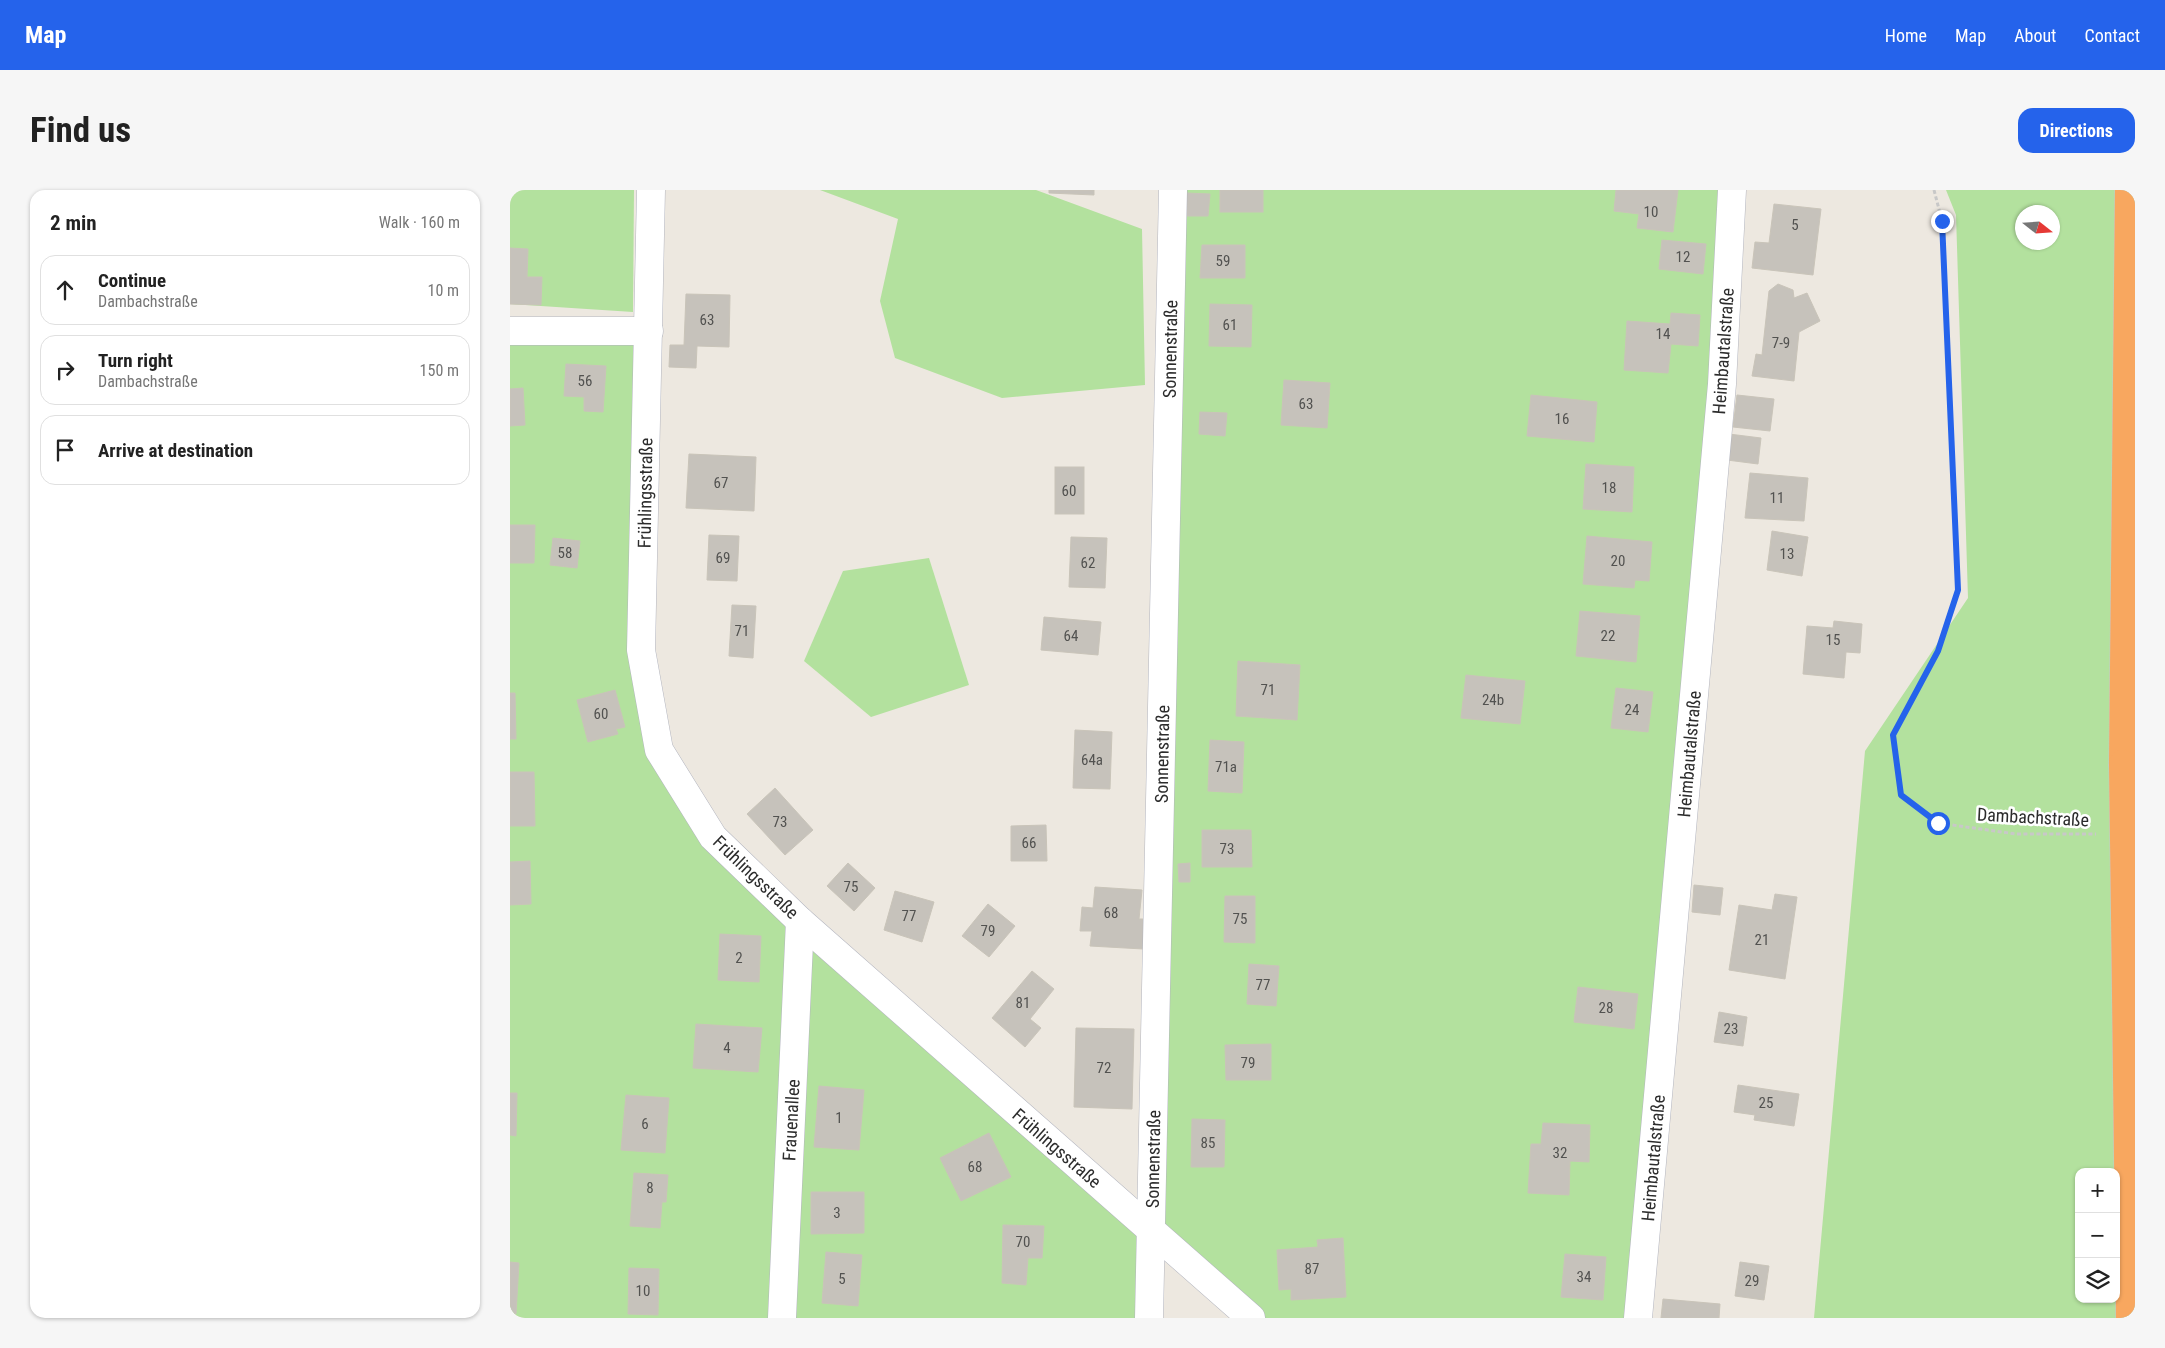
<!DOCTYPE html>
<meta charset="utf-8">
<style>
body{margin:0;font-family:"Roboto Condensed",sans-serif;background:#f6f6f6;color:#222}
.controls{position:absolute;right:15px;bottom:15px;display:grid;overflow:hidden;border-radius:10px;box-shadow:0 1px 4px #0004}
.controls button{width:45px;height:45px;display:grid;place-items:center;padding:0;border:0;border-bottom:1px solid #e0e0e0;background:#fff;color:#222;font:25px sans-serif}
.compass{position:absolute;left:1505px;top:15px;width:45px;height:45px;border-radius:50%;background:#fff;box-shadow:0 1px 4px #0004;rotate:107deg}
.stop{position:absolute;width:15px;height:15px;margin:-11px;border:4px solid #2563eb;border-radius:50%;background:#fff}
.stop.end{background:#2563eb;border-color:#fff;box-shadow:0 1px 5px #0008}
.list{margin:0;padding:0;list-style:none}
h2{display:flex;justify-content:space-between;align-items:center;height:65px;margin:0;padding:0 20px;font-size:21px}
h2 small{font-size:16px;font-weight:400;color:#767676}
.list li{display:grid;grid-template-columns:32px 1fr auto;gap:15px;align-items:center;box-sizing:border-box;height:70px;margin:0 10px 10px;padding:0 10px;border:1px solid #e0e0e0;border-radius:15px}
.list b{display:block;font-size:19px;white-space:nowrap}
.list p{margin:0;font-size:16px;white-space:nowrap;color:#767676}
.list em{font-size:16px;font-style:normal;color:#767676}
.icon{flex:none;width:28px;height:28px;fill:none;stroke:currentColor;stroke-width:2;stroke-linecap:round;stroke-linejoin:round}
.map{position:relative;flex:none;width:1625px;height:1128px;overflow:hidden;border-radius:15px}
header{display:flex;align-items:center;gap:30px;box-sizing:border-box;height:70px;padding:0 25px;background:#2563eb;color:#fff}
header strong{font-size:24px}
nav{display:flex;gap:28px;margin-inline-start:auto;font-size:18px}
.intro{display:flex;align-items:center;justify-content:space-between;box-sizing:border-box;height:120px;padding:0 30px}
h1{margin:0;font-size:35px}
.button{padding:12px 22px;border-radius:15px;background:#2563eb;color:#fff;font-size:18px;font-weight:700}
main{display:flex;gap:30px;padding:0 30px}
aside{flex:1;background:#fff;border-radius:15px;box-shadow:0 1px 4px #0004}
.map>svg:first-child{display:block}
.green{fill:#b3e19e;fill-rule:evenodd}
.building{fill:#c6c2bb;stroke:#c9c4b9}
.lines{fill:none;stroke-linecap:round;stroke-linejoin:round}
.minor-casing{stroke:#b3b5bf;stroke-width:29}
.highway-casing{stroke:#c8c8c8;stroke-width:29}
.path{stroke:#c8c8c8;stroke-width:3;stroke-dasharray:4 2.5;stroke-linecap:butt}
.minor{stroke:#fff;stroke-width:28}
.highway{stroke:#f8a75f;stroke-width:28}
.highway-bridge-casing{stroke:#c8c8c8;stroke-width:29;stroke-linecap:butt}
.highway-bridge{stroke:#f8a75f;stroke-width:28}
.route{stroke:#2563eb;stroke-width:6}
.labels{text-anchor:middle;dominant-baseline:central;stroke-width:5;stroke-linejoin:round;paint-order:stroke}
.number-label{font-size:15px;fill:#525250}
.street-label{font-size:18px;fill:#2c2c2c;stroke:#fff}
</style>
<header>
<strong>Map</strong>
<nav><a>Home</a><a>Map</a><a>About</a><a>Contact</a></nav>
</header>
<div class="intro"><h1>Find us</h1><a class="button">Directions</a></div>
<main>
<aside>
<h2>2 min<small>Walk · 160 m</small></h2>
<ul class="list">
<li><svg class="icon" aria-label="ahead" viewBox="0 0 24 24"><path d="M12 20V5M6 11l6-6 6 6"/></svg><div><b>Continue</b><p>Dambachstraße</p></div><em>10 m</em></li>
<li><svg class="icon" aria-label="right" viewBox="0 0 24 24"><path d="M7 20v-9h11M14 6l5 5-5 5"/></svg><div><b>Turn right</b><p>Dambachstraße</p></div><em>150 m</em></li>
<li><svg class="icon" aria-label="arrive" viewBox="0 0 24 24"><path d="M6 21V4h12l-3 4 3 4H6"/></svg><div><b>Arrive at destination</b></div></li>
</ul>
</aside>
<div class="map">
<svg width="1625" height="1128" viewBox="0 0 1625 1128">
<rect width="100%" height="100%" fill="#ede8e0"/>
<g class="green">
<polygon points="0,0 124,0 123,122 0,114"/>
<polygon points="310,0 526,0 632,39 635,195 492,208 385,168 370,111 388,29"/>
<polygon points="663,0 1217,0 1126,1128 741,1128 642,1042 639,1128 0,1128 0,141 139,141 131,460 149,560 203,647 642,1041"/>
<path d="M1436,0h189v1128h-321l51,-567 103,-153 -12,-383zM1512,22h30v30h-30zM1569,982h37v127h-37z"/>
<polygon points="419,368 459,495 361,527 294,471 333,381"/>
</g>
<g class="building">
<polygon points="539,0 584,0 584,5 539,3"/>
<rect x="710" y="0" width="43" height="22"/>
<polygon points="1106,0 1168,0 1163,42 1127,38 1129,24 1104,21"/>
<polygon points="677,3 700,4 698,26 675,26"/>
<polygon points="1264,14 1311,19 1303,85 1242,78 1245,52 1259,53"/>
<polygon points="1152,50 1196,54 1193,84 1149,79"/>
<polygon points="692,55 735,55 735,88 690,88"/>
<polygon points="0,58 18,59 17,87 32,87 31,115 0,114"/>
<polygon points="1268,94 1283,100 1284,108 1297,103 1310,131 1289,142 1284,191 1242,186 1246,164 1252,165 1259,101"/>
<polygon points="176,104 220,105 219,157 187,156 186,178 159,177 160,155 174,155"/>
<polygon points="700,114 742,115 741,157 699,156"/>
<polygon points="1161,123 1190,125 1188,156 1161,154 1158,183 1114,180 1117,131 1160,134"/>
<polygon points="56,174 96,176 93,222 74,221 74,207 54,206"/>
<polygon points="774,190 820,193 817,238 771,235"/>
<polygon points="13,198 15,235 0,236 0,199"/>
<polygon points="1021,205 1087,212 1084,252 1017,246"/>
<polygon points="1227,205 1264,209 1260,241 1223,237"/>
<polygon points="690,222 717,223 715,246 689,244"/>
<polygon points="1219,244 1251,248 1248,274 1217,270"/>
<polygon points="179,264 246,267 244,321 176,318"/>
<polygon points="1076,274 1124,277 1122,322 1073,319"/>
<rect x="545" y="277" width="29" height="47"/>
<polygon points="1240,283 1298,288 1294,331 1235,328"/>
<polygon points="0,335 25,335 24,373 0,373"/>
<polygon points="1262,341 1298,347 1292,386 1257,380"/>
<polygon points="199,345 229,346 227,391 197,390"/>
<polygon points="1077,346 1142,352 1139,391 1125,390 1124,398 1073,394"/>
<polygon points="561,347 597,348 595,398 559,397"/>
<polygon points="43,348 70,351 67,378 40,375"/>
<polygon points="222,415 246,416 243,468 219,466"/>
<polygon points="1070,421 1130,426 1126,472 1066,466"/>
<polygon points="534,427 591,432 588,465 531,460"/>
<polygon points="1324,431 1352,434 1350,463 1336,462 1334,488 1293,484 1297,436 1323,438"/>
<polygon points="728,471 790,475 787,530 726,526"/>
<polygon points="956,485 1015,491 1010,534 951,528"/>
<polygon points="1106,498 1143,502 1138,542 1101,538"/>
<polygon points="105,500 115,537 106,539 108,544 78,552 67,510"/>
<polygon points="0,503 5,503 6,549 0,549"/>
<polygon points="565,540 602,542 600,599 563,598"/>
<polygon points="700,550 734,552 732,603 698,601"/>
<polygon points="0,582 24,582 25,636 0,636"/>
<polygon points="265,598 303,640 275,665 237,624"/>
<polygon points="536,635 537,671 501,671 501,636"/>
<polygon points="692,640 741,640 742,677 692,677"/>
<polygon points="20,671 21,714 0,715 0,672"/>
<polygon points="338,673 365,698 344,721 317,696"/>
<polygon points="680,673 680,692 669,692 668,674"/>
<polygon points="1184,695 1213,698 1210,725 1182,722"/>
<polygon points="585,697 632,700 629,729 635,729 633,759 580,756 582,741 570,741 572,717 583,718"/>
<polygon points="385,701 424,712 412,752 374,740"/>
<polygon points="1265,704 1287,707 1275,789 1219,780 1229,715 1262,720"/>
<polygon points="715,706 745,706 745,753 714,752"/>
<polygon points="478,714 505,736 479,767 452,746"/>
<polygon points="210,744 251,746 249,792 208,790"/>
<polygon points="739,774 769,776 766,816 737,814"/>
<polygon points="522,781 544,799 520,829 531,838 515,857 482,828"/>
<polygon points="1068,797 1128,804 1124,839 1064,832"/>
<polygon points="1209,822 1237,827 1233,856 1204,852"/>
<polygon points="186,834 252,838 248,882 183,878"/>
<polygon points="566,838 624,839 622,919 564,917"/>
<polygon points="761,854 761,890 716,890 715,855"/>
<polygon points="1228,895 1289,904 1284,936 1244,930 1245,925 1224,922"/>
<polygon points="309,896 354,900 349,960 304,957"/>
<polygon points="0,903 7,903 6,946 0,945"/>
<polygon points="116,905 159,908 155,963 111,960"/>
<polygon points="682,929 715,930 714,977 681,977"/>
<polygon points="1033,933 1080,935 1079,972 1060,971 1059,1005 1018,1003 1021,954 1031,954"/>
<polygon points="479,943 501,987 451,1011 430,968"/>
<polygon points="124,983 158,985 156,1012 152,1012 150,1038 120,1036"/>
<polygon points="301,1002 354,1002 354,1043 301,1044"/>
<polygon points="493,1035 534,1036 532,1068 518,1068 516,1095 492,1093"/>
<polygon points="833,1048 836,1107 781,1110 781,1099 769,1100 767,1060 808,1057 807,1050"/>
<polygon points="316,1062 352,1065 348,1116 312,1113"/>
<polygon points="1055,1064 1096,1067 1093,1110 1051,1107"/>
<polygon points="0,1072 9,1073 6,1124 0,1124"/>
<polygon points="1230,1072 1259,1076 1254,1110 1225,1106"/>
<polygon points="119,1078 149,1079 148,1125 118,1124"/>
<polygon points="1153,1109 1210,1114 1209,1128 1151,1128"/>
</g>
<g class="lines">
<g class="minor-casing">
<g id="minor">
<polyline points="141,0 131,460 149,560 203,647 290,731 741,1128"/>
<polyline points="0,141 139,141"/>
<polyline points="272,1128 290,731"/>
<polyline points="639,1128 663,0"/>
<polyline points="1128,1128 1212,194 1222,0"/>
</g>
</g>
<g class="highway-casing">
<g id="highway">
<polyline points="1613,574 1619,0"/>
<polyline points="1615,724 1620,1128"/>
</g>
</g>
<polyline class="path" points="1424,0 1432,31 1448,400 1428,461 1383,545 1391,605 1428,633 1506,644 1586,644"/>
<use href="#minor" class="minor"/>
<use href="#highway" class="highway"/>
<g class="highway-bridge-casing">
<polyline id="highway-bridge" points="1613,574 1615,724"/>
</g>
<use href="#highway-bridge" class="highway-bridge"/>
</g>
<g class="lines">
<polyline class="route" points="1428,633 1391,605 1383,545 1428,461 1448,400 1432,31"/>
</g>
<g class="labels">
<g class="number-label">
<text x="1141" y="22">10</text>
<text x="1285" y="35">5</text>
<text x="1173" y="67">12</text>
<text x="713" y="71">59</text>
<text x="197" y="130">63</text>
<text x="720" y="135">61</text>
<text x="1153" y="144">14</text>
<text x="1271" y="153">7-9</text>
<text x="75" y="191">56</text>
<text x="796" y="214">63</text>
<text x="1052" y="229">16</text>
<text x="211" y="293">67</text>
<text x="1099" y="298">18</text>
<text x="559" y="301">60</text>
<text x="1267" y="308">11</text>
<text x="55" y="363">58</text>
<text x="1277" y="364">13</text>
<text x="213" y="368">69</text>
<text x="1108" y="371">20</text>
<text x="578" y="373">62</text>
<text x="232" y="441">71</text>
<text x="561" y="446">64</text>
<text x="1098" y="446">22</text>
<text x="1323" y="450">15</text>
<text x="758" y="500">71</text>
<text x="983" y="510">24b</text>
<text x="1122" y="520">24</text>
<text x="91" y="524">60</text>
<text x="582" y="570">64a</text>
<text x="716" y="577">71a</text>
<text x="270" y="632">73</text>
<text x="519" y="653">66</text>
<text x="717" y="659">73</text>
<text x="341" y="697">75</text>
<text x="601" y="723">68</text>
<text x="399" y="726">77</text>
<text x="730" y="729">75</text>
<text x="478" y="741">79</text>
<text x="1252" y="750">21</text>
<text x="229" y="768">2</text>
<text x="753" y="795">77</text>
<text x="513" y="813">81</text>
<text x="1096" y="818">28</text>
<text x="1221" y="839">23</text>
<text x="217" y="858">4</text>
<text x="738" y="873">79</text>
<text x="594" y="878">72</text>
<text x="1256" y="913">25</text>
<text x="329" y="928">1</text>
<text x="135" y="934">6</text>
<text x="698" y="953">85</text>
<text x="1050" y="963">32</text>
<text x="465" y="977">68</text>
<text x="140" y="998">8</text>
<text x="327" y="1023">3</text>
<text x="513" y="1052">70</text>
<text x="802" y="1079">87</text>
<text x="1074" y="1087">34</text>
<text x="332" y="1089">5</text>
<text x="1242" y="1091">29</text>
<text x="133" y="1101">10</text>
</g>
<g class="street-label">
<text transform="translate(660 159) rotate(-89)">Sonnenstraße</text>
<text transform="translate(1213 161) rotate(-86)">Heimbautalstraße</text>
<text transform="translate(135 303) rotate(-89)">Frühlingsstraße</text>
<text transform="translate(652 564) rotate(-89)">Sonnenstraße</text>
<text transform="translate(1179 564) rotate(-85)">Heimbautalstraße</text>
<text transform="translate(1523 627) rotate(3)">Dambachstraße</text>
<text transform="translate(246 687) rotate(44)">Frühlingsstraße</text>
<text transform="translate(281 930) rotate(-87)">Frauenallee</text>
<text transform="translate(547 958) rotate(41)">Frühlingsstraße</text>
<text transform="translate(1143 968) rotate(-85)">Heimbautalstraße</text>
<text transform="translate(643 969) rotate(-89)">Sonnenstraße</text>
</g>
</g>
</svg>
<div class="controls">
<button>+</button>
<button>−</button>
<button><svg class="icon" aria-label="layers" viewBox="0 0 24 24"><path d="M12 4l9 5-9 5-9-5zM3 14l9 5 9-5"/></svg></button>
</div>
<svg class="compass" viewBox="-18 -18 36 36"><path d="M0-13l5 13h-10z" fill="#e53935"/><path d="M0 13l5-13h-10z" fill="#767676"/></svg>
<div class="stop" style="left:1428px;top:633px"></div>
<div class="stop end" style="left:1432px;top:31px"></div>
</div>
</main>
